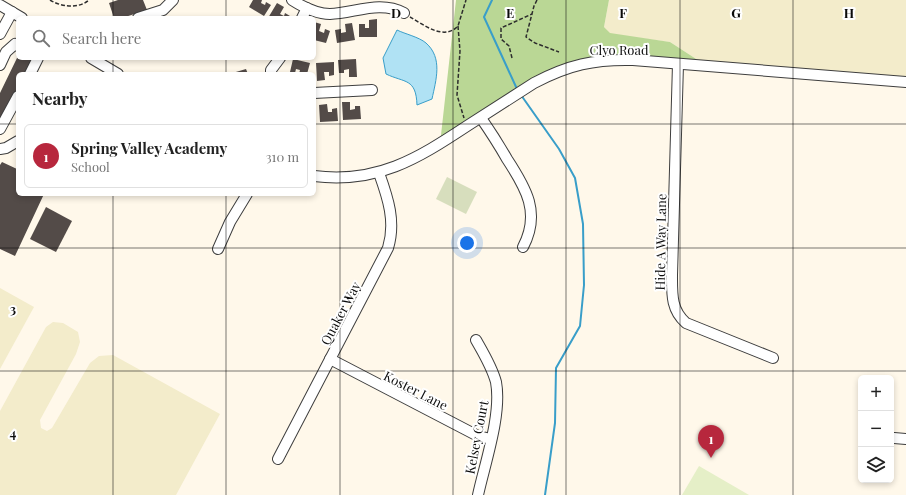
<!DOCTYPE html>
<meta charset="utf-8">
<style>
body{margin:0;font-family:"Playfair Display",serif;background:#f2f2f2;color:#222}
.controls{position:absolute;right:12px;bottom:12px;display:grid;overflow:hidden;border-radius:6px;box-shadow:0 2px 6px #0003}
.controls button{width:36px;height:36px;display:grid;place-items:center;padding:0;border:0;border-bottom:1px solid #e0e0e0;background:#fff;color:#222;font:20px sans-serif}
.you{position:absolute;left:467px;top:243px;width:14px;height:14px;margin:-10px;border:3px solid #fff;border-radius:50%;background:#1a73e8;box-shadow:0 0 0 6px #1a73e833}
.badge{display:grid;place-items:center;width:26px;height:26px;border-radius:50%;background:#b7273d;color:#fff;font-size:13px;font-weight:700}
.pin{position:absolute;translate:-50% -33px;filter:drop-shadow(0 1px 2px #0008)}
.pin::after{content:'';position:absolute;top:21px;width:14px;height:12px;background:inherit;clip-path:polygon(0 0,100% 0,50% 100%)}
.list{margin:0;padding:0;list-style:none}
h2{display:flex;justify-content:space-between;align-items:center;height:52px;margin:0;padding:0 16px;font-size:17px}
h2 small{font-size:13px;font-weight:400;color:#767676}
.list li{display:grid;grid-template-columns:26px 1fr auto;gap:12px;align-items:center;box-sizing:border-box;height:64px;margin:0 8px 8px;padding:0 8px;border:1px solid #e0e0e0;border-radius:6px}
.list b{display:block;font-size:15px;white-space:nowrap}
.list p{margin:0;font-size:13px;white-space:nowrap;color:#767676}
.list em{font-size:13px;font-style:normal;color:#767676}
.icon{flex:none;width:22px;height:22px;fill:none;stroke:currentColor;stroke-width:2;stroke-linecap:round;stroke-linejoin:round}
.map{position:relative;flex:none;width:906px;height:495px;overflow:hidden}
.search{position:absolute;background:#fff;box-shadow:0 2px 6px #0003;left:16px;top:16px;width:300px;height:44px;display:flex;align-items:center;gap:10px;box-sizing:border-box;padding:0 14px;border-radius:6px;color:#767676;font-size:15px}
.panel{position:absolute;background:#fff;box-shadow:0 2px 6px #0003;left:16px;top:72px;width:300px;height:124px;border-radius:6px}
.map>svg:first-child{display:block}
.farmland{fill:#f3eccb}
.forest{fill:#bad795}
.cemetery{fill:#d7debd}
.pitch{fill:#e5efc7}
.water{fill:#b0e2f4;stroke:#399ec9}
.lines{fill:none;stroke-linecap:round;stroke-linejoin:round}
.stream{stroke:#399ec9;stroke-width:2}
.building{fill:#534b48}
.minor-casing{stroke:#3e3e3e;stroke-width:12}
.path{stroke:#2d2d2d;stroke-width:1.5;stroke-dasharray:4 2;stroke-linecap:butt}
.minor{stroke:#fff;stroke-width:10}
.grid{fill:none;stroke:#0b0b0b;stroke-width:1;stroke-opacity:0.55}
.labels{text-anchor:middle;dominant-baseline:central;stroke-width:4;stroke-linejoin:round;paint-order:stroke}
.street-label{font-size:13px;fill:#0b0b0b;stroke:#fff}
.grid-label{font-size:13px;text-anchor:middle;font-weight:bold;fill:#0b0b0b;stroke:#fff;stroke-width:4;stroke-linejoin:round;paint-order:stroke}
</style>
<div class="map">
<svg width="906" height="495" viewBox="0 0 906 495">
<rect width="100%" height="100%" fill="#fff8ea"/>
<g class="farmland">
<polygon points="609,0 906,0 906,82 707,66 670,42 610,34 604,27"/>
<polygon points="0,288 34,307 0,369"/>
<polygon points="53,322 63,323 78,332 80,342 76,354 40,420 41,428 47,431 52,428 90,363 99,356 113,355 220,414 176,495 0,495 0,411 46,327"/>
</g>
<polygon class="forest" points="456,0 609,0 604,27 610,33 670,42 707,66 633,60 567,67 440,144"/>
<polygon class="cemetery" points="447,177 477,192 466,214 436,199"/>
<polygon class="pitch" points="699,466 749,495 682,495"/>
<path class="water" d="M397,30c8,4 22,7 29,13 17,15 10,37 6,56l-15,6c-1,-27 -12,-22 -31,-31l-3,-16z"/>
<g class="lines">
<g class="stream">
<polyline points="492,0 484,17 517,89"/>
<polyline points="521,95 559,149 575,178 583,224 584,285 580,326 556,368 555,423 545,495"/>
</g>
</g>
<g class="building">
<polygon points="118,0 143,0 147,10 122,18 114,18 109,3"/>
<polygon points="253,0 262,0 261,3 265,5 266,2 271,5 264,16 249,7"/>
<polygon points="277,3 284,7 280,14 284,16 285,13 290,16 289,18 268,18"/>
<polygon points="377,19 377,37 359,37 359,24 365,24 365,28 369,28 369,20"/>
<polygon points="314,22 321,24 319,31 324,33 325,29 330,31 326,43 314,40"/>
<polygon points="352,23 355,40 337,43 335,30 341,29 341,33 346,32 345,24"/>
<polygon points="17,58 34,60 27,74 18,74 18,93 4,121 0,119 0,93"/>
<polygon points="293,59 310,63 307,74 299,74 300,70 296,69 295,73 290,72"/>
<polygon points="356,59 357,77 349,77 349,69 344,70 344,73 339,73 338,60"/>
<polygon points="334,62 334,75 329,76 329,72 324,72 325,80 317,81 316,63"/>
<polygon points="246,69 248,74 229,74"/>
<polygon points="342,102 350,102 350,110 355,109 355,106 360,106 361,119 343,120"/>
<polygon points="327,104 328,112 332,112 332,109 337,108 338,121 320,122 319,105"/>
<polygon points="2,162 17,169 18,166 18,194 44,194 15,256 0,249 0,165"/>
<polygon points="46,207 72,221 56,252 30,239"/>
</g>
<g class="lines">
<g class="minor-casing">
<g id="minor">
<path d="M292,0c11,7 25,14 38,14 25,-1 50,-14 74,-1"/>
<polyline points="0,5 22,18"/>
<polyline points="138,18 163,10 173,0"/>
<polyline points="302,18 307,8"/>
<polyline points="0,34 12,12"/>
<polyline points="91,58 118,74"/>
<path d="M678,64l-6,211c0,19 -1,35 14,48l87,35"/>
<polyline points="0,65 6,52 15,44 18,46"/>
<polyline points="30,74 38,58"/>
<polyline points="271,74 271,70 280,58"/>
<polyline points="314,93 372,90"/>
<path d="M481,118c9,13 18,27 26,41 19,29 34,54 16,88"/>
<polyline points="0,129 18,96"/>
<polyline points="0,149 6,148 18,141"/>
<path d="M314,176c63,8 103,-17 153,-50 22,-14 44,-28 67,-43 34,-18 60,-24 99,-23l273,22"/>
<polyline points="218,249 230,222 247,194"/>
<path d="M476,340c8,14 16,27 20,42 6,32 -11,81 -18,113"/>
<polyline points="330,359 478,436 491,439"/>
<polyline points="894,438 906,439"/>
<path d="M278,459l110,-211c8,-26 0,-50 -9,-75"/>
</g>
</g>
<g class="path">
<path d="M50,0c11,7 29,9 39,0"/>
<polyline points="537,0 534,6 526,37 535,43 559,52"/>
<path d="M410,17c14,8 34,24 48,9l8,-26"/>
<polyline points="458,26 460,51 457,95 464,118"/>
<polyline points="512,58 509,46 501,39 501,28 532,14"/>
</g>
<use href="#minor" class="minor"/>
</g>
<path class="grid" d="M113,0v18M226,0v18M340,0v495M453,0v495M566,0v495M680,0v495M793,0v495M113,58v16M226,58v16M0,124h18M314,124h592M113,194v301M226,194v301M0,248h906M0,371h906"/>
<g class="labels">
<g class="street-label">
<text x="619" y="49">Clyo Road</text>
<text transform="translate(660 242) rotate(-89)">Hide A Way Lane</text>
<text transform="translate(340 313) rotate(-62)">Quaker Way</text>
<text transform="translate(416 390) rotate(27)">Koster Lane</text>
<text transform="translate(476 437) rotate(-79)">Kelsey Court</text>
</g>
</g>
<g class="grid-label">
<text x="396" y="18">D</text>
<text x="510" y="18">E</text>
<text x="623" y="18">F</text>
<text x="736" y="18">G</text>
<text x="849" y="18">H</text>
<text x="13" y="314">3</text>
<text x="13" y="438">4</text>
</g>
</svg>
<div class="controls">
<button>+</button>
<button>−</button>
<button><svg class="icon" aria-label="layers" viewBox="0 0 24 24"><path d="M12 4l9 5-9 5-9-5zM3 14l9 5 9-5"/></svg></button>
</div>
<div class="you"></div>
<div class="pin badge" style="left:711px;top:458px">1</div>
<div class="search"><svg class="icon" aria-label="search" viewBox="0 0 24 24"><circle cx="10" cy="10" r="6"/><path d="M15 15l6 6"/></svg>Search here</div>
<section class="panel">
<h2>Nearby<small></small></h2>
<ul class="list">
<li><span class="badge">1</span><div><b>Spring Valley Academy</b><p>School</p></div><em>310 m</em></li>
</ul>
</section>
</div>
